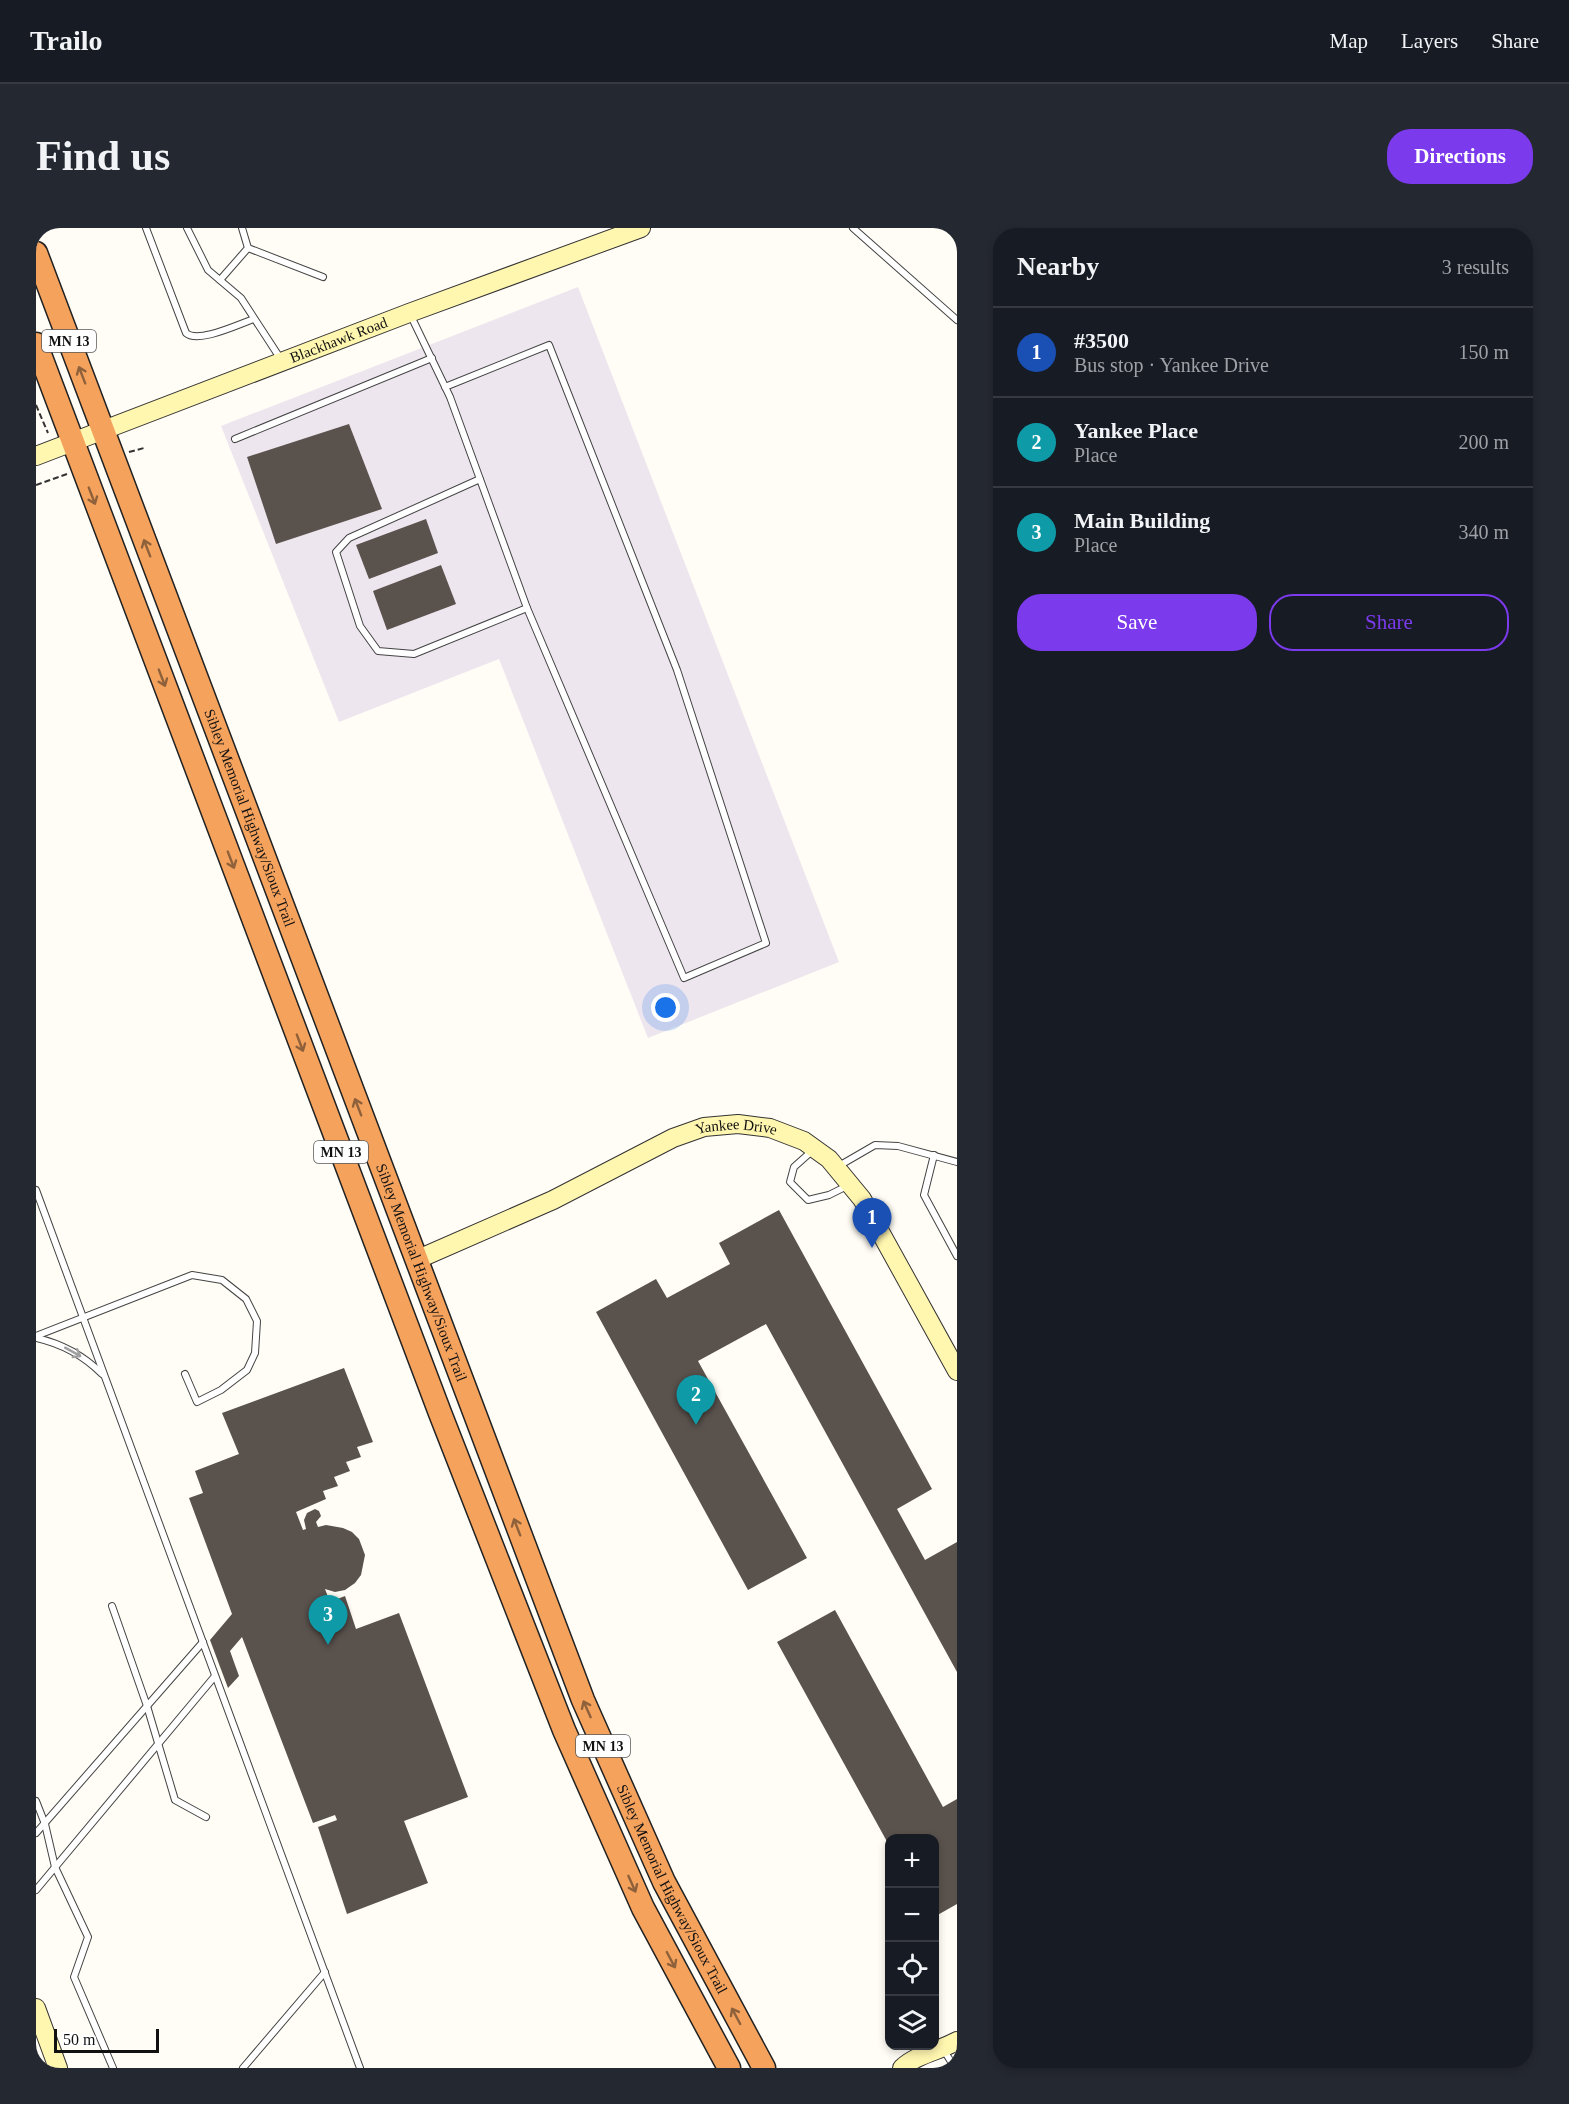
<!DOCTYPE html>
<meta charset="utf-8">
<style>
body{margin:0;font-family:"Times New Roman",serif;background:#242831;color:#f1f3f6}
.controls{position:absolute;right:18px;bottom:18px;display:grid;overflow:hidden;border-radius:12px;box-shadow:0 3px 9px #0003}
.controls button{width:54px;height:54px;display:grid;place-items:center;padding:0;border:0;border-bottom:2px solid #363941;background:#171b24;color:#f1f3f6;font:30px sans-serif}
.scale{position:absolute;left:18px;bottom:15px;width:105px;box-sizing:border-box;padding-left:6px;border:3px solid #111;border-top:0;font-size:16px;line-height:21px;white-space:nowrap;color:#111;-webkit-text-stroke:4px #fff;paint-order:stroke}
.you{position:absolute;left:630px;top:780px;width:21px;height:21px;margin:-15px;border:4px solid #fff;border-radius:50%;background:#1a73e8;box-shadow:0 0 0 9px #1a73e833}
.badge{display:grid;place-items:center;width:39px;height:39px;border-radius:50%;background:#7c3aed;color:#fff;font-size:20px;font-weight:700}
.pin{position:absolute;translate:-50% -50px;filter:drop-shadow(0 2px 3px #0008)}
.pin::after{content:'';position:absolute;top:32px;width:21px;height:18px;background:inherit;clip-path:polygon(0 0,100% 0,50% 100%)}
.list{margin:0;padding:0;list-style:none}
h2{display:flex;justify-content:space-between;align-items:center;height:78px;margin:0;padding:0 24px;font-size:26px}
h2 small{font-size:20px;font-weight:400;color:#9ea1a6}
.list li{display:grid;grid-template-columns:39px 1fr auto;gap:18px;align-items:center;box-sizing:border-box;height:90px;padding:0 24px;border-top:2px solid #363941}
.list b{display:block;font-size:22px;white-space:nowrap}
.list p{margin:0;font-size:20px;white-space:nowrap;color:#9ea1a6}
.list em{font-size:20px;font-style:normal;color:#9ea1a6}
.actions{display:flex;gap:12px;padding:18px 24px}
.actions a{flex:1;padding:14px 0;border:2px solid #7c3aed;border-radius:24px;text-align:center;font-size:21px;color:#7c3aed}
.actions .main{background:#7c3aed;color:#fff}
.icon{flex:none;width:33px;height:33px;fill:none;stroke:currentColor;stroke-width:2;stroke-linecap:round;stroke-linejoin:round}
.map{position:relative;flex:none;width:921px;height:1840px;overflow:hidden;border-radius:24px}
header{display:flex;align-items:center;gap:36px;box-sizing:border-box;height:84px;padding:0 30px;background:#171b24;border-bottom:2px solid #363941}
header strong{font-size:28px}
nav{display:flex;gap:33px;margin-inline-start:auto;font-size:21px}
.intro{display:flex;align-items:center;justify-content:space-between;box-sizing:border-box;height:144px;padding:0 36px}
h1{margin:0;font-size:42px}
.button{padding:15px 27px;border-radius:24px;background:#7c3aed;color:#fff;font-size:21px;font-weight:700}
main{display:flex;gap:36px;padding:0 36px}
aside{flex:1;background:#171b24;border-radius:24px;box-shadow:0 3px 9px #0003}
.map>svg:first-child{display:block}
.industrial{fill:#eee6ef}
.building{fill:#5a524d}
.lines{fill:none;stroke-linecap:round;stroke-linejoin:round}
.lane-casing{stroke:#444;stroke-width:8}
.secondary-casing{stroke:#333;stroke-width:20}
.highway-casing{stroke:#222;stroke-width:25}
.path{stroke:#333;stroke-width:2;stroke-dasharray:6 3;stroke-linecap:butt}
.lane{stroke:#fff;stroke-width:6}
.secondary{stroke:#fff6b0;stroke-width:18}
.highway{stroke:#f5a25d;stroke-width:22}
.oneway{stroke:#8e613b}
.oneway2{stroke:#a0a0a0}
.labels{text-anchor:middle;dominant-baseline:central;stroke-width:6;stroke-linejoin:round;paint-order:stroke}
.shield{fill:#fff;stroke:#585858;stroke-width:1.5}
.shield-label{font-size:14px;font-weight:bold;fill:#111}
.street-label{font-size:15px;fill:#111;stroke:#fff}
</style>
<header>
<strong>Trailo</strong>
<nav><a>Map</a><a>Layers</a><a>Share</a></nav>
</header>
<div class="intro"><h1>Find us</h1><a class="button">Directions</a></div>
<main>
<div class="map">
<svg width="921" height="1840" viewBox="0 0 921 1840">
<rect width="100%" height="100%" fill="#fffdf5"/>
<polygon class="industrial" points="542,59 803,734 612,810 463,431 303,494 185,198"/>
<g class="building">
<polygon points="313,196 346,281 240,316 211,229"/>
<polygon points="390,291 402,325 333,351 320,317"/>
<polygon points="405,337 420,376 351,402 337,363"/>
<polygon points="743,982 896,1261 861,1281 889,1332 921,1314 921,1444 730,1096 662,1133 771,1330 712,1362 560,1084 620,1051 631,1070 694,1036 683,1015"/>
<polygon points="308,1140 337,1214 321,1219 325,1229 310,1234 314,1243 298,1249 302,1258 287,1263 290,1271 260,1284 267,1302 270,1301 268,1292 271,1285 279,1281 283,1283 285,1288 280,1294 282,1299 290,1297 307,1300 316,1304 323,1311 329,1327 325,1347 319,1355 309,1362 299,1364 289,1361 294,1374 309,1368 320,1401 363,1385 432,1569 368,1593 392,1655 311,1686 282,1599 301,1592 299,1587 277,1595 206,1409 194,1423 203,1448 192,1460 174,1412 196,1386 153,1270 167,1265 159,1243 203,1226 186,1185"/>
<polygon points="799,1382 907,1579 921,1571 921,1676 898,1689 898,1610 854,1610 854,1619 741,1414"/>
</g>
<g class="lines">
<g class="lane-casing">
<g id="lane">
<path d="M110,0l40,105c12,11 53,-9 68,-14"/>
<polyline points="151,0 172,42 205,70 246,133"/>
<polyline points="817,0 921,92"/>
<polyline points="212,20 287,49"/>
<polyline points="184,52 212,20 206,0"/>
<polyline points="375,88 414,169 491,380 378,426 342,423 324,398 300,324 313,310 444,251"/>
<polyline points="409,159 513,117 641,442 730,715 648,750 491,380"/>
<polyline points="199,211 396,130"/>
<polyline points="776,923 758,939 754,954 772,972 793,967 811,958"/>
<polyline points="898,927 888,967 921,1028"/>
<polyline points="801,939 839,917 862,918 921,934"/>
<polyline points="0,962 324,1840"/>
<polyline points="0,1108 156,1047 186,1052 210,1071 221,1093 219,1125 211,1142 185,1162 161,1174 149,1146"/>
<path d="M0,1110c27,6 47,17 66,36"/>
<polyline points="76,1378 111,1478 139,1572 170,1589"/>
<polyline points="0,1573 9,1596 19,1639 52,1709 38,1749 77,1840"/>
<polyline points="0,1605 167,1414"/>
<polyline points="0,1662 179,1448"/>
<polyline points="907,1821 919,1840"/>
<polyline points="207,1840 289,1744"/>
</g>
</g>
<g class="secondary-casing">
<g id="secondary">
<path id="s1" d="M0,228l373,-143 232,-85"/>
<path id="s2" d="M380,1032l137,-60 120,-62 31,-11 34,-3 32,4 34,13 25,18 33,40 95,172"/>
<polyline points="0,1780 22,1840"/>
<path d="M866,1840c15,-14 37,-17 55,-27"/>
</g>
</g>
<g class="highway-casing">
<g id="highway">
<path id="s3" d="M0,25l547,1447 81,182 100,186"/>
<polyline points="0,116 404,1185 528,1502 607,1680 693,1840"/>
</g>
</g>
<g class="path">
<polyline points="0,177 12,205"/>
<polyline points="93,224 108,220"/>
<polyline points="0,257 31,246"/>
</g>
<use href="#lane" class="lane"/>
<use href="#secondary" class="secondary"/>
<use href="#highway" class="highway"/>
</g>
<defs><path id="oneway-shaft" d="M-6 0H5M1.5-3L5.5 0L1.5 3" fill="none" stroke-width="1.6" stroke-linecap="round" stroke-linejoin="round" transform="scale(1.5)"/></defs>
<g class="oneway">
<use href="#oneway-shaft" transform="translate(46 147) rotate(-111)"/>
<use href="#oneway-shaft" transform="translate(56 268) rotate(69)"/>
<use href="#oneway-shaft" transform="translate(111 320) rotate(-111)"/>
<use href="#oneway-shaft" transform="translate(126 450) rotate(69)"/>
<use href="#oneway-shaft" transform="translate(195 632) rotate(69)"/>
<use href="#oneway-shaft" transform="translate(264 815) rotate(69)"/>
<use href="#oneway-shaft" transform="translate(322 879) rotate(-111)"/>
<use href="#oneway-shaft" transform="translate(481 1299) rotate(-111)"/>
<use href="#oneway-shaft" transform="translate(551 1481) rotate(-114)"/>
<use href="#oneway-shaft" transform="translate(596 1656) rotate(66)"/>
<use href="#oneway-shaft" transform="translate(635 1732) rotate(62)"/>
<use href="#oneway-shaft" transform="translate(700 1788) rotate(-118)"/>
</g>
<use class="oneway2" href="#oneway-shaft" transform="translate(37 1124) rotate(29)"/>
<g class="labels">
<g class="shield">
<rect x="6" y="102" width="54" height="22" rx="4.5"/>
<rect x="278" y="913" width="54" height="22" rx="4.5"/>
<rect x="540" y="1507" width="54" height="22" rx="4.5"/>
</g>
<g class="shield-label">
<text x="33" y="113">MN 13</text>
<text x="305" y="924">MN 13</text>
<text x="567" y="1518">MN 13</text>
</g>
<g class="street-label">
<text stroke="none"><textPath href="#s1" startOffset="324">Blackhawk Road</textPath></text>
<text stroke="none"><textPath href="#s3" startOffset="604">Sibley Memorial Highway/Sioux Trail</textPath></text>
<text stroke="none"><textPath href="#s2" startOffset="350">Yankee Drive</textPath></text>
<text stroke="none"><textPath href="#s3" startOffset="1090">Sibley Memorial Highway/Sioux Trail</textPath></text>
<text stroke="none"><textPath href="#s3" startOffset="1756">Sibley Memorial Highway/Sioux Trail</textPath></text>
</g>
</g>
</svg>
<div class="controls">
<button>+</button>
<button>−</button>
<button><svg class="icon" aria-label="locate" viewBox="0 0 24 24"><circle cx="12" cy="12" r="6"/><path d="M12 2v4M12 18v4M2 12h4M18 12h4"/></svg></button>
<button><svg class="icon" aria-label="layers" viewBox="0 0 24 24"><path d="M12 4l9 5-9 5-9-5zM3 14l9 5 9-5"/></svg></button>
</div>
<div class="scale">50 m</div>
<div class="you"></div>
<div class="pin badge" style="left:836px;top:1020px;background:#1a4fb4">1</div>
<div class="pin badge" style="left:660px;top:1197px;background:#0f9aa8">2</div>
<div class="pin badge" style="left:292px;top:1417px;background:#0f9aa8">3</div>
</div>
<aside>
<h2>Nearby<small>3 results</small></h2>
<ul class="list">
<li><span class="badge" style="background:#1a4fb4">1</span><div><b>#3500</b><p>Bus stop · Yankee Drive</p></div><em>150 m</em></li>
<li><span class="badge" style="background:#0f9aa8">2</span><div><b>Yankee Place</b><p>Place</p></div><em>200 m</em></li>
<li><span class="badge" style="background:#0f9aa8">3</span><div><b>Main Building</b><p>Place</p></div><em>340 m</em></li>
</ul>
<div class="actions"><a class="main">Save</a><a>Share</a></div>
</aside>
</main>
